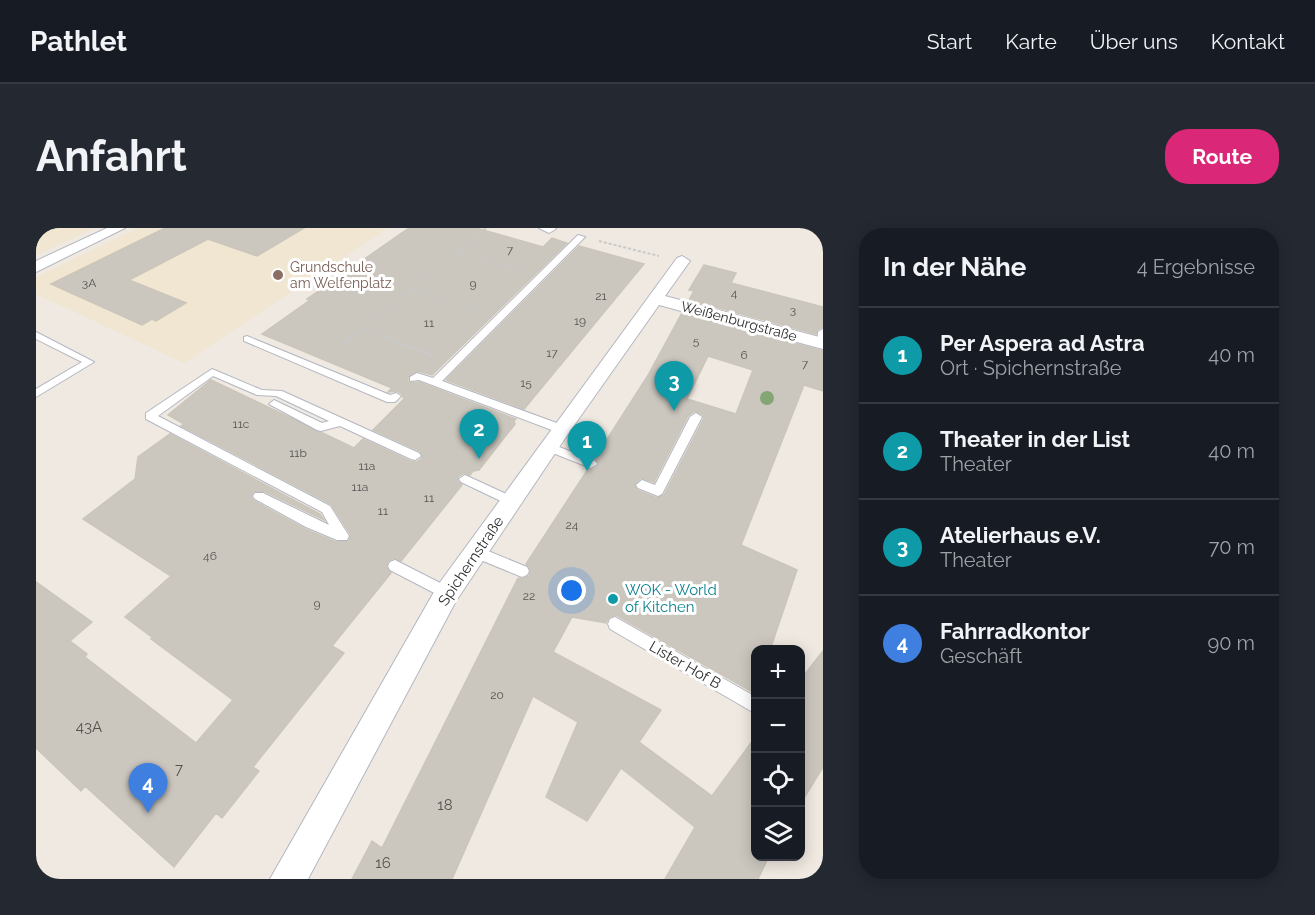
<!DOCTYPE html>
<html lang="de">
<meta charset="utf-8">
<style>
body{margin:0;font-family:Raleway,sans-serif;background:#242831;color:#f1f3f6}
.controls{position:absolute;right:18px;bottom:18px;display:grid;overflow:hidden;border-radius:12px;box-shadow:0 3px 15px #0003}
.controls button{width:54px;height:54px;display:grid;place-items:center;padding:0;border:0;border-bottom:2px solid #363941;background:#171b24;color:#f1f3f6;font:30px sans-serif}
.you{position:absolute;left:536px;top:363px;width:21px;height:21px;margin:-15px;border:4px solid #fff;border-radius:50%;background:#1a73e8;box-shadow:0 0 0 9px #1a73e833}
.badge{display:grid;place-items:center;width:39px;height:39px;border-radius:50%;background:#db2777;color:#fff;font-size:20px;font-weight:700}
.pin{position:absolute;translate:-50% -50px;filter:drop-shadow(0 2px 3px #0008)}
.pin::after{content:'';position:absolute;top:32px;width:21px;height:18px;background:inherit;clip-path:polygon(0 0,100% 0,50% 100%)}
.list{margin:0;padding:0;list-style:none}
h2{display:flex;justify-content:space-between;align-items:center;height:78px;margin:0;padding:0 24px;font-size:26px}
h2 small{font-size:20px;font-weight:400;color:#9ea1a6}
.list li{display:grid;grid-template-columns:39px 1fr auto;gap:18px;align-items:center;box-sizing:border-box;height:96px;padding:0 24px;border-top:2px solid #363941}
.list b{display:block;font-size:22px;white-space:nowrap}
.list p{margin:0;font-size:20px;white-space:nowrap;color:#9ea1a6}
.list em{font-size:20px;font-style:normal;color:#9ea1a6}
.icon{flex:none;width:33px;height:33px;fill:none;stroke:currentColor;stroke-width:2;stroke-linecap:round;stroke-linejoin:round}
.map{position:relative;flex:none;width:787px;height:651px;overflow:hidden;border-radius:24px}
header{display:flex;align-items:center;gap:36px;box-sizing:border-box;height:84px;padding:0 30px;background:#171b24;border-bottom:2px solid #363941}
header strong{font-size:28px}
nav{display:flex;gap:33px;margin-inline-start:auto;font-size:21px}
.intro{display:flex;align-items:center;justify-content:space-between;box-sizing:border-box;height:144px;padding:0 36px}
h1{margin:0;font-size:42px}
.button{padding:15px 27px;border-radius:24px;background:#db2777;color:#fff;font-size:21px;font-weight:700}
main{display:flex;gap:36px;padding:0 36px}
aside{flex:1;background:#171b24;border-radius:24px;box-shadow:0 3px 15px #0003}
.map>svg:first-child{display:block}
.education{fill:#f0e6d1}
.building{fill:#cbc7bf;stroke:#cbc5ba;stroke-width:1.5;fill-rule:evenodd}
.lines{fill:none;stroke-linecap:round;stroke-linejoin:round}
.lane-casing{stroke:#b4b7c1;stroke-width:2}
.street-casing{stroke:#b4b7c1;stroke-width:2}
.path-far1{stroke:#c9c9c9;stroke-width:2;stroke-dasharray:3 2;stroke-linecap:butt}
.path{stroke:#c9c9c9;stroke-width:3;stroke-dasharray:4 2;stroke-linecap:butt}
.lane{fill:#fff;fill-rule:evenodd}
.street{fill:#fff;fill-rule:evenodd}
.tree{fill:#84a574}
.education-dot{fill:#8d6e63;stroke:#fff;stroke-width:2}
.culture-dot{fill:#0f9aa8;stroke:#fff;stroke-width:2}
.labels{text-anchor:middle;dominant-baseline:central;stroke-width:6;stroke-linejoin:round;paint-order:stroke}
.number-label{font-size:12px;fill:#555452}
.far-education-label{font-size:14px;fill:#785e54;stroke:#fff;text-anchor:start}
.far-street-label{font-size:14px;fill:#2e2e2e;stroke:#fff}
.street-label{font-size:15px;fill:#2e2e2e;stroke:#fff}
.culture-label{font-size:15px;fill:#0d838f;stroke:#fff;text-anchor:start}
.near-number-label{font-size:15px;fill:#555452}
</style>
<header>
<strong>Pathlet</strong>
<nav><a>Start</a><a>Karte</a><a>Über uns</a><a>Kontakt</a></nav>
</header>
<div class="intro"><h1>Anfahrt</h1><a class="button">Route</a></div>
<main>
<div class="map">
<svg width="787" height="651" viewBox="0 0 787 651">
<rect width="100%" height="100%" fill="#efe9e1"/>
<g class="education">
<polygon points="0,0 59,0 0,27"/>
<polygon points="102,0 352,0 148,135 0,66 0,49"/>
</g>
<g class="building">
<polygon points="129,0 268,0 221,28 172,11 93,52 150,75 120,93 116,91 106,97 15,56"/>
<polygon points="373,0 440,0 507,19 516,10 531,15 396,147 382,143 372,149 372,155 383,154 480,191 478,193 479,196 443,242 437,243 434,247 428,245 422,249 421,252 426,257 365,333 358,330 352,333 350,339 355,345 296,418 308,425 217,539 223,543 186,590 180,585 138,639 49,558 45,563 0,520 0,354 56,394 34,413 51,426 49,429 160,515 197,472 115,411 117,410 89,389 135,348 47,291 99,251 102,229 134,206 284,286 288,292 228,263 217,264 215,269 218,273 269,301 300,314 313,313 315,307 295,276 145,198 148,196 132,187 175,152 318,220 327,211 374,233 380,234 386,230 384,223 337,202 368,171 366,166 361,163 352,164 356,160 226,106 274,72 271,71"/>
<polygon points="543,18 608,36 488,181 410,152"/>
<polygon points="668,37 700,45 695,55 787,79 787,99 781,102 780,106 653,72 658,63 653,62"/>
<path d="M646,85l141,38v40l-19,-6 -63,160 56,25 -27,80h-14v44l-140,-79 -7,2 -3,6 -34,-6 -19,35 108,58 -22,32 73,54 44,-60v120h13l-11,23h-93l30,-52 -74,-59 -34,53 -41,-24 32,-75 -45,-26 -81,183h-100l20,-38 10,7 136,-270 5,1 6,-3 2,-6 -5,-6 62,-95 4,1 7,-6 -4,-6 52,-81zM672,128l45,14 -17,44 -49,-15zM659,183l8,4 1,3 -40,77 -7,3 -20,-8 -3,-5 7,-7 13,4 34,-66z"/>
<polygon points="787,423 787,539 765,575 765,451"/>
</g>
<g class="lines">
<g class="lane-casing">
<g id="lane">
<polygon points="542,7 549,9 406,153 529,198 529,204 521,204 383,152 374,153 374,149 381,145 397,150"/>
<polygon points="787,101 787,117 781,117 782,104"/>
<polygon points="0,104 58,134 0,169 0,161 46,134 0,111"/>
<polygon points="211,108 354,167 360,165 365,168 359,174 351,174 208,113 208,109"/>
<polygon points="176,141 226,162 246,163 383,225 385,228 379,232 375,231 304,198 285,203 281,202 233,176 238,172 242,174 286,195 293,193 240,168 221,167 177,148 122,188 294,278 313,308 311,312 301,312 270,299 219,271 217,268 219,265 227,265 293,297 286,284 110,191 110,185"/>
<polygon points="660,185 666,189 626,266 622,268 602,260 600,257 606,252 619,257 654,189"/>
<polygon points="513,215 559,233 561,236 555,240 509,222 507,219"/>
<polygon points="429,247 479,270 481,273 479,276 471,276 425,254 423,251"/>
<polygon points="440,318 491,339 493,343 491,347 486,349 435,328 433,324 435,320"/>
<polygon points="359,332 416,361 418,365 416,369 411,371 406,369 354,342 352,338 354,334"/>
<polygon points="579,389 720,469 720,486 574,401 572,396 574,391"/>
</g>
</g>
<g class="street-casing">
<g id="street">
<polygon points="71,0 89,0 0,44 0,33"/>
<polygon points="503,0 519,0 520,1 513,5"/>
<polygon points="646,28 654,33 629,68 787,110 787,121 623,77 532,206 420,373 272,651 234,651 402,357 641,30"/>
</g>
</g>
<g class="path-far1">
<polyline points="563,13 623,28"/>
<polyline points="420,24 485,43"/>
<polyline points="374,61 444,84"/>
<polyline points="314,111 326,101"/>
<polyline points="352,111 326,101 450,0"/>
</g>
<g class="path">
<polyline points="348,109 398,128"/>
<polyline points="306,117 315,109"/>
</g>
<use href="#lane" class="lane"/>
<use href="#street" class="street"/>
</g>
<circle class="tree" cx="731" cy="170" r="7"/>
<circle class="education-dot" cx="242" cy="47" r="6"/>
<circle class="culture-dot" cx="577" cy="371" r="6"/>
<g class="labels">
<g class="number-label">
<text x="474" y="22">7</text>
<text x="53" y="55">3A</text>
<text x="437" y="56">9</text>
<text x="698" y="65">4</text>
<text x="565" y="68">21</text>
<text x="757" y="82">3</text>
<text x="544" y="93">19</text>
<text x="393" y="95">11</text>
<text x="660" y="113">5</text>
<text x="516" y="125">17</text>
<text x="708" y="127">6</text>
<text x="769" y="136">7</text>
<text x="490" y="155">15</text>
<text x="205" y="196">11c</text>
<text x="262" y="225">11b</text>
<text x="331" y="238">11a</text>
<text x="324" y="259">11a</text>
<text x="393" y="270">11</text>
<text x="347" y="283">11</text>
<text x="536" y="297">24</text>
<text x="174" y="328">46</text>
<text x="493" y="368">22</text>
<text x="281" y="376">9</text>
<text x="461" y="467">20</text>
</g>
<g class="far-education-label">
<text x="254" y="39">Grundschule<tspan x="254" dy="16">am Welfenplatz</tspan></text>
</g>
<g class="far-street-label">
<text transform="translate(703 93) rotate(15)">Weißenburgstraße</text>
</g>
<g class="street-label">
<text transform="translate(435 333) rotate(-56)">Spichernstraße</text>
<text transform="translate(649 437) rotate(30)">Lister Hof B</text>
</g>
<g class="culture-label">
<text x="589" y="362">WOK - World<tspan x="589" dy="17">of Kitchen</tspan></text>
</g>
<g class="near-number-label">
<text x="53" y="499">43A</text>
<text x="143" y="541">7</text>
<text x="409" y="577">18</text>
<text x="347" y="635">16</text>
</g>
</g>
</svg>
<div class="controls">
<button>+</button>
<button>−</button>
<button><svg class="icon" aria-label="locate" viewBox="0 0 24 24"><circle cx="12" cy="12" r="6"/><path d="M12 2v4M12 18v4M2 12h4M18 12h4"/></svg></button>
<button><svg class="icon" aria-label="layers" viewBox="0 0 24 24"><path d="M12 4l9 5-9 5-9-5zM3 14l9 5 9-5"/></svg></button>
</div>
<div class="you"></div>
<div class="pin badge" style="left:551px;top:243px;background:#0f9aa8">1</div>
<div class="pin badge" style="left:443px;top:231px;background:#0f9aa8">2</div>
<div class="pin badge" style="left:638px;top:183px;background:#0f9aa8">3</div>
<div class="pin badge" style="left:112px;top:585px;background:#3f7fe0">4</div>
</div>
<aside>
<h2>In der Nähe<small>4 Ergebnisse</small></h2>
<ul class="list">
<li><span class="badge" style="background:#0f9aa8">1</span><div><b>Per Aspera ad Astra</b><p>Ort · Spichernstraße</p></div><em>40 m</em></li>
<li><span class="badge" style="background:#0f9aa8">2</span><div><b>Theater in der List</b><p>Theater</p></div><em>40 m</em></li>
<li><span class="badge" style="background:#0f9aa8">3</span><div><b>Atelierhaus e.V.</b><p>Theater</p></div><em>70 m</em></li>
<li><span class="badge" style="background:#3f7fe0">4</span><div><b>Fahrradkontor</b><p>Geschäft</p></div><em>90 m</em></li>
</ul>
</aside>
</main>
